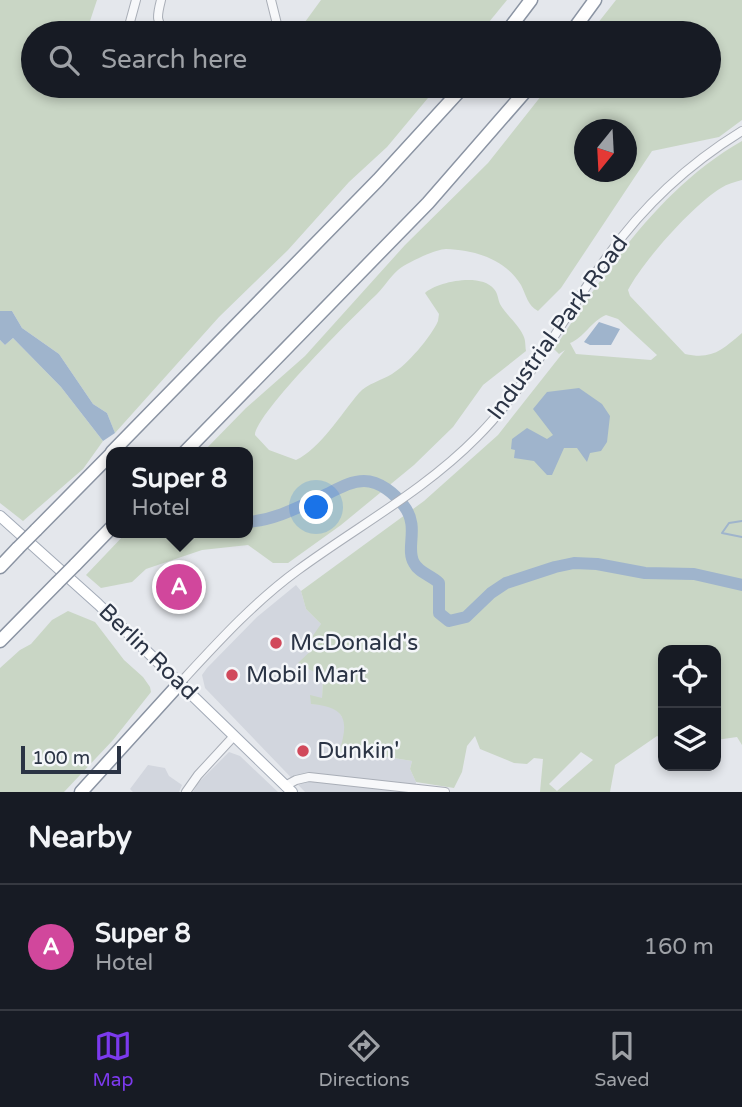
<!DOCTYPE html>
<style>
body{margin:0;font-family:"Varela Round",sans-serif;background:#20242c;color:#f1f3f6}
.controls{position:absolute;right:21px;bottom:21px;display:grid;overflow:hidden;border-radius:14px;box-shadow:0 4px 10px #0003}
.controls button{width:63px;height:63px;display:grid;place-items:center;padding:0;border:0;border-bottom:2px solid #363941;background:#171b24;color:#f1f3f6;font:35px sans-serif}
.compass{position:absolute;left:574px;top:119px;width:63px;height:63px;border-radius:50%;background:#171b24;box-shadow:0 4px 10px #0003;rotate:198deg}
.scale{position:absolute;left:21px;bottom:18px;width:100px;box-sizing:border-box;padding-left:7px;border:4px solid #2b3445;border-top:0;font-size:19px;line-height:24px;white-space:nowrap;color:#2b3445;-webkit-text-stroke:5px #f4f6f9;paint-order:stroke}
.you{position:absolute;left:317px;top:508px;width:24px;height:24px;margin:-18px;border:5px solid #fff;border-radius:50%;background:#1a73e8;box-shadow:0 0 0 10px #1a73e833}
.badge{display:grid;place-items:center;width:46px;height:46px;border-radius:50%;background:#7c3aed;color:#fff;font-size:23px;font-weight:700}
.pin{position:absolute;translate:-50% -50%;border:4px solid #fff;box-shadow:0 2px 7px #0006}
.popup{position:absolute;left:106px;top:447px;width:147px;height:91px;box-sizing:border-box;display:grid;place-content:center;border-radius:14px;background:#171b24;filter:drop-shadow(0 2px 5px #0005);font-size:23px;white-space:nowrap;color:#9ea1a6}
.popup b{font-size:26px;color:#f1f3f6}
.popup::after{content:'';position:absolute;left:50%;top:100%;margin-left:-14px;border:14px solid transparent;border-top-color:#171b24}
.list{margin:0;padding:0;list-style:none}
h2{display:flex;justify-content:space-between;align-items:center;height:91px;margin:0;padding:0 28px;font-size:30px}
h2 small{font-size:23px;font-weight:400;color:#9ea1a6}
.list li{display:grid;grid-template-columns:46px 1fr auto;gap:21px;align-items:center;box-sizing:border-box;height:126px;padding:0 28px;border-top:2px solid #363941}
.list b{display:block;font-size:26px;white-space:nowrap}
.list p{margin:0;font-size:23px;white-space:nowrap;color:#9ea1a6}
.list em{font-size:23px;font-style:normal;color:#9ea1a6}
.icon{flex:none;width:38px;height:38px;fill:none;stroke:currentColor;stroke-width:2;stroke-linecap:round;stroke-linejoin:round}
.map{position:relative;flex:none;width:742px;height:792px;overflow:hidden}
.search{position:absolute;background:#171b24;box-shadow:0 4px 10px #0003;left:21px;right:21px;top:21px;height:77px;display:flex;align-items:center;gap:18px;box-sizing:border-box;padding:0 24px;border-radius:38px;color:#9ea1a6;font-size:26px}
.sheet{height:217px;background:#171b24}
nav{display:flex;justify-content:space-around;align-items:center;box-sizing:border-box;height:98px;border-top:2px solid #363941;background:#171b24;font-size:19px;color:#9ea1a6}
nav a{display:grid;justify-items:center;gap:4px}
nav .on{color:#7c3aed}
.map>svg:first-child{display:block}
.built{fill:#d2d6de}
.green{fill:#c9d6c5;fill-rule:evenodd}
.water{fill:#9fb4cc}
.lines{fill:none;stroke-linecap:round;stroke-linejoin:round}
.stream{stroke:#9fb4cc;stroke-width:2}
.river{stroke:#9fb4cc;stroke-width:12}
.minor-casing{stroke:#a9aeb7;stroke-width:10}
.major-casing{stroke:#a3abb8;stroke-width:12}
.highway-casing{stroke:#8b94a3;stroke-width:15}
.minor{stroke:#f7f8fa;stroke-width:8}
.major{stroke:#fff;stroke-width:10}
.highway{stroke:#fff;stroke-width:12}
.highway-bridge-casing{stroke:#8b94a3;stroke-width:15;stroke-linecap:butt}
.highway-bridge{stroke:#fff;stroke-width:12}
.poi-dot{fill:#d1495b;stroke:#f4f6f9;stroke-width:2.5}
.labels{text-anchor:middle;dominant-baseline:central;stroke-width:5;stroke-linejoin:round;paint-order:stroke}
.street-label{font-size:23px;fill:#2b3445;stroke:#f4f6f9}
.poi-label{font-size:23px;fill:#2b3445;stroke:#f4f6f9;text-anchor:start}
</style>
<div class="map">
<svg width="742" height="792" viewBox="0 0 742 792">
<rect width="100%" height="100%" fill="#e4e7ec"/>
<g class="built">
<polygon points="296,585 301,591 306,609 321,624 318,644 323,677 322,698 311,704 328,705 338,711 346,723 346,731 340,751 372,750 375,755 412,761 410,769 416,782 415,792 305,792 205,688 202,675 207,668 257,617"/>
<polygon points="229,752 240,756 278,792 193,792 197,784"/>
<polygon points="148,765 165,768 169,776 182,785 179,792 133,792 130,789"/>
</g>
<g class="green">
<polygon points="0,0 97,0 86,33 33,33 33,86 438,86 387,147 349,182 288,250 219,317 115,433 107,413 93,404 59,354 22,328 12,311 0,311"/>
<polygon points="321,0 507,0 480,33 297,33"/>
<path d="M616,0h126v120l-23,17 -67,14 -91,137 -23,23c-10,-5 -12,-16 -17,-26 -16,-26 -46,-35 -75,-36 -10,0 -40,14 -48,21 -8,7 -14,17 -21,24 -22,21 -121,119 -122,141l14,15 27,10c24,-11 45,-46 63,-67 8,-9 23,-13 33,-19 15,-9 39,-37 46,-53l1,-7 -14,-21c11,-11 56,-21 69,-4 4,4 4,11 6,15 6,11 18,20 23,31 3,5 2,11 3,16l-43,34 -30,42 -39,38 -73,60 -53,38h-15l-25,-18 -46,5 -56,19 -14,13 -31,6 -15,-13 40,-42h121v-81h-44l43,-44 59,-52 100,-111 83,-82 61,-77h160v-53h-119zM584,130h42v42h-42z"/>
<path d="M742,141v39c-7,2 -15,4 -21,8 -27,16 -78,73 -93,102l2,6 55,58c27,6 37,-4 57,-21v412l-5,-8 -21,3v-90h-53v89l-6,-3 -42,29 -5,27h-70l3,-33 -9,-1 -7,6 -13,-1 -34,-14 -5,-13 -8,10 -5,26 -8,16 -38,-6 -6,-13 2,-8 -37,-6 -3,-5 -33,2c10,-31 8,-45 -28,-48l-1,-9 12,3 1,-21 -25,-14 19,-18 -5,-8 9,-13 -15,-15 -5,-18 123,-90 74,-66 67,-85 -6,4 -5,-5c52,-78 104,-160 188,-208zM606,315l12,4 39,36 -6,5 -75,-6 -6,-11c14,-5 21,-22 36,-28zM581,752l12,8 -36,31 -8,-7z"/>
<polygon points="13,338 61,387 103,441 83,469 23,521 0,503 0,340 5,345"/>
<polygon points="68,611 95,622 124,660 143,677 150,687 151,692 113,740 64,792 0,792 0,668 20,650 31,644 52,620"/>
</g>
<g class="water">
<polygon points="0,311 12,311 22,328 59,354 93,404 107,413 115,433 103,441 61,387 13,338 5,345 0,340"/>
<polygon points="599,322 620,329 611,345 590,345 584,342"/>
<polygon points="579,388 602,404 610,416 607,442 601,451 590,453 587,462 577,448 564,448 552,475 547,475 534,461 514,458 515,450 511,449 512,439 527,428 547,439 553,435 533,409 547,392"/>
</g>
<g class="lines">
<polyline class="stream" points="742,521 729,523 722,533 742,537"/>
<path class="river" d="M247,522c28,-2 52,-15 76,-26 13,-6 26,-15 41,-15 16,0 31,13 40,25 16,21 1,42 10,57 5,10 17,12 25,20v30l10,8 17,-4 25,-24 15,-10 49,-16 19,-4 23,1 48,9 49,1 48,11"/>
<g class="minor-casing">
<g id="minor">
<path d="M161,0c-4,16 -6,22 7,33"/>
<polyline points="271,0 278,28 274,33"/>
<polyline points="127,33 136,0"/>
<path d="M180,683c37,-40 74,-81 118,-113 60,-44 127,-80 179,-133 52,-52 87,-121 130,-180 36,-51 83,-94 135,-126"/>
<polyline points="285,786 296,780 309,777 445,792"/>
<polyline points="186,792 198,775 234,736"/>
</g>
</g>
<g class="major-casing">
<polyline id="major" points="0,516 98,604 292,792"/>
</g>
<g class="highway-casing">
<g id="highway">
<polyline points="506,33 531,0"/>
<polyline points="571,33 595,0"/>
<polyline points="112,452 378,180 464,86"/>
<polyline points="185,452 428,203 530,86"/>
<polyline points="36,530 111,454"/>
<polyline points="75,565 111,528"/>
<polyline points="0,567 18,548"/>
<polyline points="0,641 57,583"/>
<polyline points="81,792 180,683"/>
</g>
</g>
<use href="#minor" class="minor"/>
<use href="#major" class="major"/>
<use href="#highway" class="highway"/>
<g class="highway-bridge-casing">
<g id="highway-bridge">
<polyline points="18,548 36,530"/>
<polyline points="57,583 75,565"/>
</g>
</g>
<use href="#highway-bridge" class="highway-bridge"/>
</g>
<g class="poi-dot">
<circle cx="276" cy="643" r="7"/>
<circle cx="232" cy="675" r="7"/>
<circle cx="303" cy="751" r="7"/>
</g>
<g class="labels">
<g class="street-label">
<text transform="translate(558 328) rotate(-54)">Industrial Park Road</text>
<text transform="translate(148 652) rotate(44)">Berlin Road</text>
</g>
<g class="poi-label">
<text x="290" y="643">McDonald's</text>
<text x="246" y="675">Mobil Mart</text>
<text x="317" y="751">Dunkin'</text>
</g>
</g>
</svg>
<div class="controls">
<button><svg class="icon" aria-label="locate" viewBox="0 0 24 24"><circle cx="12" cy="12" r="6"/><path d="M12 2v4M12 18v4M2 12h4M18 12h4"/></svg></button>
<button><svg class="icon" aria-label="layers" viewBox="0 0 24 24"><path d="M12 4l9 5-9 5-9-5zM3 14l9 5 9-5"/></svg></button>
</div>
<svg class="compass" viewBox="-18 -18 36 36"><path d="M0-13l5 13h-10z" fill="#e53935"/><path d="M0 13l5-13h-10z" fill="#9ea1a6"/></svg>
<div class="scale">100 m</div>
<div class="you"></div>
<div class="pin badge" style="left:179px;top:587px;background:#d1479c">A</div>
<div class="popup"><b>Super 8</b>Hotel</div>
<div class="search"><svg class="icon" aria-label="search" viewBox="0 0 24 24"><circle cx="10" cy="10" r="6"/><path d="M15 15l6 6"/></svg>Search here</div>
</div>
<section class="sheet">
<h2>Nearby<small></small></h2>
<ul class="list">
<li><span class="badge" style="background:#d1479c">A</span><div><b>Super 8</b><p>Hotel</p></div><em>160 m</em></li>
</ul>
</section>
<nav>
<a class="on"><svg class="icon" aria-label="map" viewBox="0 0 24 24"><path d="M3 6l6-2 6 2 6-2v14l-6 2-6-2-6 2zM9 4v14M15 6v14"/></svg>Map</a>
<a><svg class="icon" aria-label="directions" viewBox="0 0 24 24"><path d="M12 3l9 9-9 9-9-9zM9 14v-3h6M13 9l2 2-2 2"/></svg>Directions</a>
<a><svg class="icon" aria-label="saved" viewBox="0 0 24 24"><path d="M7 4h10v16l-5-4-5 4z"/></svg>Saved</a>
</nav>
